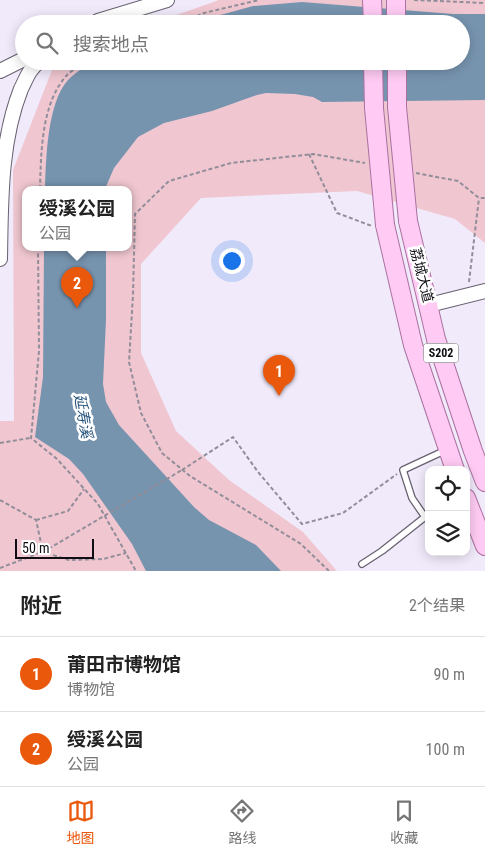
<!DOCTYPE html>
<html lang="zh">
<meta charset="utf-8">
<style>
body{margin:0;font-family:"Roboto Condensed","Noto Sans SC",sans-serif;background:#f2f2f2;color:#222}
.controls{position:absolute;right:15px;bottom:15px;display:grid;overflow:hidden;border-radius:10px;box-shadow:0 2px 12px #0003}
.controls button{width:45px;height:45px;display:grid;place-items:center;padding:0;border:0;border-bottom:1px solid #e0e0e0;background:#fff;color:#222;font:25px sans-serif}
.scale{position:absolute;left:15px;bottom:12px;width:79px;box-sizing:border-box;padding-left:5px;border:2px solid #100e14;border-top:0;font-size:14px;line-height:18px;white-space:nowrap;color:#100e14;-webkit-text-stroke:4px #fff;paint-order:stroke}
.you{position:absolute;left:231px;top:260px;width:18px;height:18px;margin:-12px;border:4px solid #fff;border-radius:50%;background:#1a73e8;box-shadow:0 0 0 8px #1a73e833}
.badge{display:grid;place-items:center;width:32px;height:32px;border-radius:50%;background:#ea580c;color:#fff;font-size:16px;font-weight:700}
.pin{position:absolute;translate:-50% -41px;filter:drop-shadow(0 1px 2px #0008)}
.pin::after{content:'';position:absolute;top:26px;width:18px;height:15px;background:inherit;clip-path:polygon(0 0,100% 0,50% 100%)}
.popup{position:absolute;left:22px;top:186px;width:110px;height:65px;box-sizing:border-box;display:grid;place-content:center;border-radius:10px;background:#fff;filter:drop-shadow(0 1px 4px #0005);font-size:16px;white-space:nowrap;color:#767676}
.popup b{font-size:19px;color:#222}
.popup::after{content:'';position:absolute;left:50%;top:100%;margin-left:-10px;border:10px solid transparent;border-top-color:#fff}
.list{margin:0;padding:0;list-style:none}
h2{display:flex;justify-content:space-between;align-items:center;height:65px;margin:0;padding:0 20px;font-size:21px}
h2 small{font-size:16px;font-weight:400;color:#767676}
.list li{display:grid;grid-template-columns:32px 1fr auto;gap:15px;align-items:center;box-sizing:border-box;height:75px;padding:0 20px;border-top:1px solid #e0e0e0}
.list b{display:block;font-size:19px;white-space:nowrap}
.list p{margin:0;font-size:16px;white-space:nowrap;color:#767676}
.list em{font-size:16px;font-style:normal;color:#767676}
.icon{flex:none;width:28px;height:28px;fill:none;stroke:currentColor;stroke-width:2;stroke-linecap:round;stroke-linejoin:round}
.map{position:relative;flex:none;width:485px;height:571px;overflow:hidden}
.search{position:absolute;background:#fff;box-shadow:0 2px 12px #0003;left:15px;right:15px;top:15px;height:55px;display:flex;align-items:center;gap:12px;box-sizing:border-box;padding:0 18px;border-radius:28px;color:#767676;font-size:19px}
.sheet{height:215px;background:#fff}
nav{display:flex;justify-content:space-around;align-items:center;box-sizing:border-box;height:70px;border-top:1px solid #e0e0e0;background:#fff;font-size:14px;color:#767676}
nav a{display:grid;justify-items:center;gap:2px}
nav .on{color:#ea580c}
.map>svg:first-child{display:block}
.green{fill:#f0c7d0;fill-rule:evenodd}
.water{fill:#7794af}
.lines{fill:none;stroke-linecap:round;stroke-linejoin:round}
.service-casing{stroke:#686170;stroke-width:8}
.tertiary-casing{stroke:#686170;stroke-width:16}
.primary-casing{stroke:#ab72a1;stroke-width:20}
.path{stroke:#928d9a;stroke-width:2;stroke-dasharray:4 2.5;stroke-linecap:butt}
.service{stroke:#fff;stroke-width:5.5}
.tertiary{stroke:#fff;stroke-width:14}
.primary{stroke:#ffcbf4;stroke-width:18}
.primary-bridge-casing{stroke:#ab72a1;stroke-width:20;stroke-linecap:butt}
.path-bridge{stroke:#928d9a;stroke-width:2;stroke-dasharray:4 2.5;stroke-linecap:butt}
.primary-bridge{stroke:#ffcbf4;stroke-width:18}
.labels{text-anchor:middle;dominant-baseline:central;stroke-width:5;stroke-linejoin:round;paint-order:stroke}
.shield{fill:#fff;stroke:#58565a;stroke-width:1}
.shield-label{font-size:12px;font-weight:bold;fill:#100e14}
.street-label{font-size:14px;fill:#100e14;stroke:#fff}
.water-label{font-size:15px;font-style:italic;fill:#29567e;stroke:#fff}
</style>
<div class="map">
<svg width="485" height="571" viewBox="0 0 485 571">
<rect width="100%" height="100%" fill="#f1eafb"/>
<path class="green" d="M219,0h266v243l-30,-24 -98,-28 -156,7 -60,66v89l35,78 53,49 74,52 34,39h-337v-150h14l-1,-251 39,-100 15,-9h394v-37h-310zM26,189h102v58h-102z"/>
<g class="water">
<path d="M302,2l151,12h32v86l-163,2 -9,-5 -18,-3 -29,-1 -9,2 -45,16 -48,12 -26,14 -24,31 -9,21h-60c1,-29 2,-86 23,-109 9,-9 18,-14 29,-19h364v-37h-273l65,-18z"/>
<polygon points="44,247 106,247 106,320 103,384 106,402 119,425 194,507 209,520 256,545 281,571 146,571 132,544 83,474 69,459 35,437 43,377"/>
</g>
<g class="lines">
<g class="service-casing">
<polyline id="service" points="362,564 382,551 425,517 412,498 403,470 446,450"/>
</g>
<g class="tertiary-casing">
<g id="tertiary">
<polyline points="94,24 98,21 167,0"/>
<polyline points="0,71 24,59"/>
<path d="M0,259c1,-57 0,-117 21,-170 6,-12 8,-20 19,-28"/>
<polyline points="429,305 485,291"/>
</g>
</g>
<g class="primary-casing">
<g id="primary">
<polyline points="372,0 373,24"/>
<polyline points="396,0 396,24"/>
<polyline points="408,221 436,339 473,451 485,482"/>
<polyline points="385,225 413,345 455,470"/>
<polyline points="466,498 485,546"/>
</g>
</g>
<g class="path">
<polyline points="414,0 485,3"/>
<polyline points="179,24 204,13 259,0"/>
<polyline points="309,154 337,213 372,226"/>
<polyline points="416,173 458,181 479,198 485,198"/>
<path d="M40,189c1,-36 1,-87 28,-115 5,-5 16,-9 23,-13"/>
<polyline points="38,247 39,351 31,438 57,459 98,504 136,571"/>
<polyline points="469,282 479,198"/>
<polyline points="0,443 30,438"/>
<polyline points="182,470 233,437 258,472 302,524 343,513 397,474"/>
<polyline points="0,500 36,520 43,552 69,560 103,559 126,553"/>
<polyline points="36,520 68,511 84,489"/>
<polyline points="0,568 42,552"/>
<polyline points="329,571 301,544 190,476 162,453 141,413 129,362 133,295 135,214 169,181 231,163 313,154 365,163"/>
</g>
<use href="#service" class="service"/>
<use href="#tertiary" class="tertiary"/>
<use href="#primary" class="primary"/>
<g class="primary-bridge-casing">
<g id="primary-bridge">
<polyline points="373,61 374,108 385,225"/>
<polyline points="397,61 397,107 408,221"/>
</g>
</g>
<polyline class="path-bridge" points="43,552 182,470"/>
<use href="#primary-bridge" class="primary-bridge"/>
</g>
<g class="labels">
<rect class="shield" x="423.5" y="343.5" width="35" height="19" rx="4"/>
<g class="shield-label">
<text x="441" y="353">S202</text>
</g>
<g class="street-label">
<text transform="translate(422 275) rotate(76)">荔城大道</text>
</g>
<g class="water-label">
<text transform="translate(83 416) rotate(80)">延寿溪</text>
</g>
</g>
</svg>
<div class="controls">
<button><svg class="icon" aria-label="locate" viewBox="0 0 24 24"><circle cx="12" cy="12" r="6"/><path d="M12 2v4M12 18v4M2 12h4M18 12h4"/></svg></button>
<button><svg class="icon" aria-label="layers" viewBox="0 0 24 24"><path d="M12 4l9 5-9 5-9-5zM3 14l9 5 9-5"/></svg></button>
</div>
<div class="scale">50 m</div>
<div class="you"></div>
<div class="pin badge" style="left:279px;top:396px">1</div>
<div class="pin badge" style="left:77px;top:308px">2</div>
<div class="popup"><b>绶溪公园</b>公园</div>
<div class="search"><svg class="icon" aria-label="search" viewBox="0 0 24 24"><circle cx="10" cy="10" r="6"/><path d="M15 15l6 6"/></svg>搜索地点</div>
</div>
<section class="sheet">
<h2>附近<small>2个结果</small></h2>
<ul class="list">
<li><span class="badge">1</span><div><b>莆田市博物馆</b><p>博物馆</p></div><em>90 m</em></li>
<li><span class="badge">2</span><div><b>绶溪公园</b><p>公园</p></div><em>100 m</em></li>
</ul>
</section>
<nav>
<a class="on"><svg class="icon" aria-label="map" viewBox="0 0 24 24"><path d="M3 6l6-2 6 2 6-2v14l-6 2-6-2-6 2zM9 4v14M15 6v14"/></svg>地图</a>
<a><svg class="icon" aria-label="directions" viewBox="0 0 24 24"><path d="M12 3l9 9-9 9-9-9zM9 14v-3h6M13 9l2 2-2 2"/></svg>路线</a>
<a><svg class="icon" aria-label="saved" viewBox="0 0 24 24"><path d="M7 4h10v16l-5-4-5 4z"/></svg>收藏</a>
</nav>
